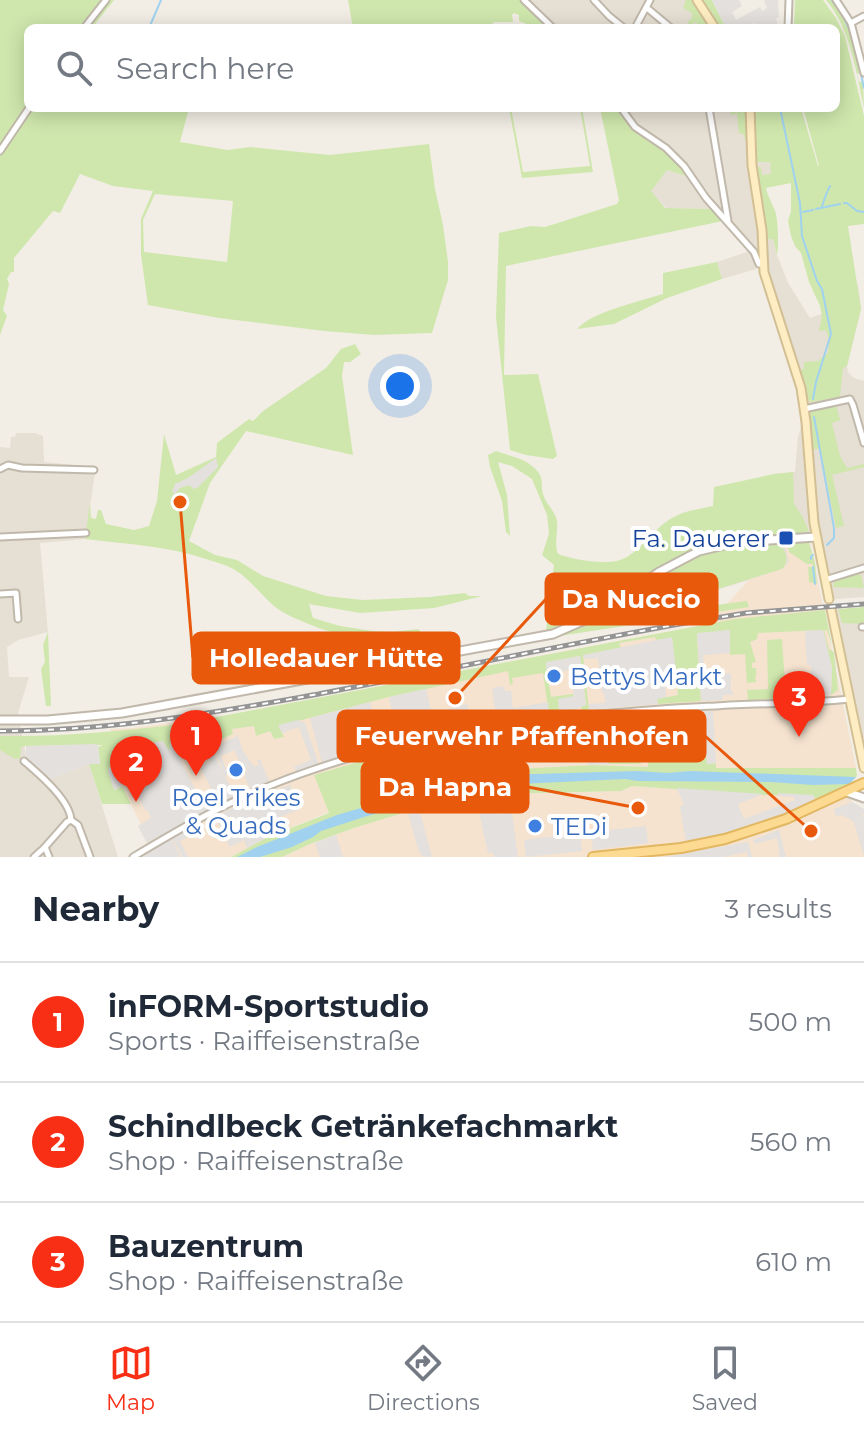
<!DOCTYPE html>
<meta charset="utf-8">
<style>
body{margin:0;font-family:Montserrat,sans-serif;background:#f2f2f3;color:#1f2937}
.you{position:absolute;left:400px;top:386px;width:28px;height:28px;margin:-20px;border:6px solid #fff;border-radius:50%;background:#1a73e8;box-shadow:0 0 0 12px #1a73e833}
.badge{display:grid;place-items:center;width:52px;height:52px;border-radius:50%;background:#f82e15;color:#fff;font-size:26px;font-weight:700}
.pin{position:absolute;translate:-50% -66px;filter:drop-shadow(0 2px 4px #0008)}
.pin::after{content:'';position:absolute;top:42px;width:28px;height:24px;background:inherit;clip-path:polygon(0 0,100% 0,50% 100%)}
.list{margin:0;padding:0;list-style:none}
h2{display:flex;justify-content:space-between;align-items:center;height:104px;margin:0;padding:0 32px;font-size:34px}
h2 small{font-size:26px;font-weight:400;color:#747a83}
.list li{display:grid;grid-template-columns:52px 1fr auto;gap:24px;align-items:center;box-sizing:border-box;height:120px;padding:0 32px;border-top:2px solid #e0e1e3}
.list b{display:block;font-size:30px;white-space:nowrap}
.list p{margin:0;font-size:26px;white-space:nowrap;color:#747a83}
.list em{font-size:26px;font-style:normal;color:#747a83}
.icon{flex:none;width:44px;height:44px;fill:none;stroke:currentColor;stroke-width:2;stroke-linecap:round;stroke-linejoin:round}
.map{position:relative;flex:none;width:864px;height:857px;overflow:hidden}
.search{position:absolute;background:#fff;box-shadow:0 4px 20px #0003;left:24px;right:24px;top:24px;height:88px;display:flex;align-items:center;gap:20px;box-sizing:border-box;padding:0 28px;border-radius:12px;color:#747a83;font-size:30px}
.sheet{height:464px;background:#fff}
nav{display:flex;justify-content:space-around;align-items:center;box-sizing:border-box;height:112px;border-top:2px solid #e0e1e3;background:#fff;font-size:22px;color:#747a83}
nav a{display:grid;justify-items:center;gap:4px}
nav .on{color:#f82e15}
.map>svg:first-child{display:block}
.residential{fill:#e6dfd3}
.commercial{fill:#f5e3cf}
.green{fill:#cfe7ad;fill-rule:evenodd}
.parking{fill:#e3e0dd;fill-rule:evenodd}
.water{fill:#a0d2ef}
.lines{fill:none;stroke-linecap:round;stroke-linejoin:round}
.stream{stroke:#a0d2ef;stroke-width:2}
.minor-casing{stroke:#c0b8aa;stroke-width:9}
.tertiary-casing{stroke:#c0b8aa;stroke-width:11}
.secondary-casing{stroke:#d2bf94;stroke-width:11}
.primary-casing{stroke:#e2b762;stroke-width:12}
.minor{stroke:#fff;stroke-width:5}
.tertiary{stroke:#fff;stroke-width:7}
.secondary{stroke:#feedc3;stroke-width:7}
.primary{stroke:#fdda92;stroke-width:8}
.rail-casing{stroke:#949494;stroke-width:5}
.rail{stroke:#fff;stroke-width:2;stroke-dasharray:6;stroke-linecap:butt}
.transit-dot{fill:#1a4fb4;stroke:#fff;stroke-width:3}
.shop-dot{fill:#3f7fe0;stroke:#fff;stroke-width:3}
.labels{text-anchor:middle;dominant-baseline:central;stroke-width:8;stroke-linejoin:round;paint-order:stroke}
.transit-label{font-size:24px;fill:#164399;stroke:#fff;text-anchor:end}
.shop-label{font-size:24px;fill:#366cbe;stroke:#fff;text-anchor:start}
.leader{fill:none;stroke:#e8590c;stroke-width:3}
.callout-dot{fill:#e8590c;stroke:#fff;stroke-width:3}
.callout{fill:#e8590c;stroke:#e8590c;stroke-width:3}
.callout-label{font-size:26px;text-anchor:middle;font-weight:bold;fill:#fff}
</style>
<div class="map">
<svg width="864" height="857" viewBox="0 0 864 857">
<rect width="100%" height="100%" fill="#f2eee5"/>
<g class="residential">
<polygon points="521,0 696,0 714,28 548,28"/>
<polygon points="621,108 747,108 781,118 797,179 753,190 759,223 760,257 756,269 722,279 717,262 750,251 713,209 666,208 650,191 667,170 687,176 670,155 635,127"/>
<polygon points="773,239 777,255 788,283 810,318 830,311 858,285 861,309 847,366 848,372 854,378 864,381 864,597 835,599 820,536 784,539 790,562 785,566 782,569 749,580 706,593 709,612 629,626 622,599 777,539 774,474 795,472 798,437 802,424 808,421 799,369 769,283 766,240"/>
<polygon points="16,433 35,433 43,436 44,462 96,467 85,539 40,543 48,632 18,640 7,647 9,677 29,677 18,713 26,756 51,779 89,764 118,857 0,857 0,447 10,448 11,437 15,437"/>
<polygon points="864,607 864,741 835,610"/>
</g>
<g class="commercial">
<polygon points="809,537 856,768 690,769 592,765 523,769 522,768 481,771 450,776 402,790 391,752 314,775 329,812 268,837 231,857 126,857 147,843 138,826 141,824 122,787 109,768 114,747 110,729 132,728 225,716 708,624 749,580 782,569 789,562 784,539"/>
<polygon points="632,786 759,795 813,795 815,798 844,787 854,805 864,809 864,857 282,857 310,844 354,828 416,809 454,799 501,794 621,791"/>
</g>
<g class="green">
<path d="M0,0h114l-22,28h-64v80h161l-9,34 48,8 22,-3 80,8 99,-11 6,45 8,36 5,37v18l-16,53 -58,2 -50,-4 -105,-13 -71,-13 -7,-50v-36l12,-28 -40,-5 -33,-12 -20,39 -7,-2 -39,47v14h-3l-4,7 2,5 -6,26 4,6 -7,19zM155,194l78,7 -6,61 -83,-10 -1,-32z"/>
<polygon points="348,0 521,0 543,24 532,26 519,21 519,15 514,13 512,15 513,22 494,22 487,28 353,28"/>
<polygon points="686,0 695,0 713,28 700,28 696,22 689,25 688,22 692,18 692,13 683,8"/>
<polygon points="702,0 712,0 724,24 722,28 719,28"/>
<path d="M795,0h28l13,18 9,18 19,80v108l-16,2 13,83 -14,57 -4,2 -3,29 -29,5 -6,-4 -5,-27 4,-3v-6l14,-1 10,-8 1,-12 -3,-11 -7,1 3,-15 -2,-10 -11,-24 -8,-29 -6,-7 -4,-10 -3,-15 3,-10v-28l-25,5c2,10 8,18 10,26 2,10 3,30 1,41l-4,-16 -7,1 -10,-73h5l1,8 9,-1 -1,-12h-15l-2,-54h48l17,58h1l-16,-58h33v-80h-37l-5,-2z"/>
<path d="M826,0h6c18,22 23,46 29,73l-4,1 2,8 4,-1 1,27c-8,-37 -13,-78 -38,-108z"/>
<polygon points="509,108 511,108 523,172 590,166 580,108 582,108 593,172 522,178"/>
<polygon points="600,108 617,108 633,130 670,155 689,177 667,170 651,191 665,208 713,209 723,221 506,266 504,375 538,374 557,456 553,459 526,455 510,450 496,317 499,233 531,226 545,227 617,204 619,200"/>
<polygon points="728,108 747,108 749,148 743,134 739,133 737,113 732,115"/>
<path d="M717,262l5,17 -55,19 -53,26 -37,5c14,-17 64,-28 86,-35v-21z"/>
<path d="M355,344l6,10 -11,8h-6l-2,14 11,79 -107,-24 -36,52 -21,58 26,14 22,5 26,16 63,20 37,4 67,-3 35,-4 4,3h13l-48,12 -74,5 -51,-9 4,14 27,8 33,5 19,1 26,-3 4,4c-9,33 -121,-9 -141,-22 -17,-11 -29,-31 -46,-41 -8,-5 -20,-8 -29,-11 -39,-13 -80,-15 -121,-20l5,-36 1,15 5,1 2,-9h3l5,14 28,6 15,-4 8,-25 7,-67 12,41 40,-18 1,-14 32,-24 4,2 10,-10 63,-43 15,-19z"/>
<polygon points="836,405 840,420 832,423 840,456 847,468 864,464 864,467 832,475 844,526 836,528 820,449 812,449 809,418 811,412"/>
<path d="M496,451c16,6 35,8 44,24 3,6 1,13 3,19 3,11 13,17 14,28 1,12 -3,21 1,32 17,6 52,13 69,3 18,-11 29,-32 49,-41 11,-6 25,-7 37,-10l1,-19 60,-13 19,-2 1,32 8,12 7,15c-37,9 -75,4 -111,17 -55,21 -93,72 -152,83l8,-66 -12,-10 7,-21 -2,-19 -15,-36 -20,-13 -14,-4 9,33 3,41 -4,-4 -4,-31 -12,-34 -2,-12z"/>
<path d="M777,543c9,5 13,19 5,26l-77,24 3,13 39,-5 2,6 -190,29 4,-3 40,-18 55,-41 38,-18 36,-10z"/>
<polygon points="794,543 809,543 815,562 817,584 809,582 808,567 813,567 813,564 807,564 789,552 788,547"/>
<polygon points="854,574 861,575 864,588 833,587 834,582"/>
<polygon points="864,607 864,624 842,623 838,609"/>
<path d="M825,610l7,36 -5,-16 -3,1 5,18 5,3 4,38 -7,5 1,-27 -9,-38 -65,3 -1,6 -7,3 6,20 -4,1v5h4v10h-2l2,2v2l-9,1 -2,-29 -15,1v-25l-33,4 4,67 -43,3 -1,-5 21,-4 -6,-57 -16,2 -1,-3 -36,6 2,5 -38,7 6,55 -7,1 -1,-5 5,-1 -6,-49 -34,7 5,34 22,-3 1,3 -15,14 17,-2 1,3 -28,3 -6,-42 -31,5 1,6 -3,1 -2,-14 -119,26 -110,29 5,11 -10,2 -4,-8 -14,5 -2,-10 -22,3 1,5 -21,9 3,14 -8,-17 -38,12 -34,-7 2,9 -28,13 6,23 7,-4 9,18h-29l-13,-40h11l-2,-17 5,-2 -77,1 -5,1 -1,11 -5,1 -15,-9v-14c60,1 121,-5 180,-12l555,-105z"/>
<polygon points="48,632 51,706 46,706 41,669 45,662 43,645"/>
<polygon points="782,639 786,698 748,700 747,690 768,689 767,640"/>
<polygon points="633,715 638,715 641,764 609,764 606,718 626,716 627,719 621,719 621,723 611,726 611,761 624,760 624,755 634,754 631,743 635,743 635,737 638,737 637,721 634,720"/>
<polygon points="672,735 674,735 676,760 689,759 687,747 704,746 706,749 707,764 716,763 716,768 856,768 857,776 851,783 815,799 813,795 759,795 632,786 621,791 501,794 454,799 416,809 354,828 310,844 282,857 231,857 268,837 329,813 314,775 392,752 401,789 450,776 481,771 592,765 648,767 648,759 656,758 654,736"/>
</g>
<g class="parking">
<polygon points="712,0 739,0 742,6 732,12 736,20 760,7 762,11 767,8 764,0 778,0 779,17 776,18 778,25 775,26 776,28 767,28 754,23 746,28 722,28 724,24"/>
<polygon points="216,458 218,467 197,488 193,489 190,485 180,488 175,494 172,492 175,484 188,478"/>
<polygon points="730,630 730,653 703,655 705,675 731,673 731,691 733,691 733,695 723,695 723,700 701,701 697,633"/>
<polygon points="823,630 832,668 831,695 789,698 788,680 811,678 811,665 807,665 805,631"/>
<polygon points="672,637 677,678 665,679 666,697 657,699 658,704 589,710 589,704 605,703 604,693 602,693 598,658 584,659 583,655"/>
<polygon points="580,656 586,705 576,709 559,711 558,699 574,696 570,670 547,673 546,662"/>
<polygon points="503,686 505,691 511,691 513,708 548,702 549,715 516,719 514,713 514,720 476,725 475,718 496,715 492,688"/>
<polygon points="426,689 436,732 408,737 401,709 392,711 389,697"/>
<polygon points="370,702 382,747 322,763 310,718"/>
<polygon points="467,704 472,725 452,730 447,709"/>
<polygon points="713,711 716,763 707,764 706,749 704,746 677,749 678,760 676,760 674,735 672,735 671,720 666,720 666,723 653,724 652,714"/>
<polygon points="606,716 609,764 588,765 588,757 604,756 604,744 586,744 584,717"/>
<polygon points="298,720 305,723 319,765 296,772 294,767 311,760 299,727 282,733 278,725"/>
<polygon points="551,723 554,742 565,741 565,734 567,734 569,744 526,748 522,751 524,759 519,759 517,747 500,750 503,767 497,768 496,760 481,762 476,736 480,735 483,753 494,751 498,746 497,731"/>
<path d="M200,735l4,5h3l17,34 -10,-27 24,-11 5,15 11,16 5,-2 -2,-5 3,-1 9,22 -19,8 -5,-12 1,-1 -2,-4 3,-1 -4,-7h-2l-7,-14 -13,6 7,18 -3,2 10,20 -88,47 -9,-17 13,-8 -4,-9 -2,1 -15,-29 -4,2 -3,-5 -4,1 3,7 -8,4 -6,-18 1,-4 28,-14 -2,-9 28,-4 6,10 2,-11zM190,748l3,6 10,-5 7,13 -10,5 17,33 -13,7 -26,-52z"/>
<polygon points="474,736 481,771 450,776 443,742"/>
<polygon points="96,744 98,746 100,764 89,764 51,779 26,756 26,746"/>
<polygon points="423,745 424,751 398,756 402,775 428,771 426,761 429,761 431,769 434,769 437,780 402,790 392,752"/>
<polygon points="290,785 300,809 267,822 268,824 263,826 268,837 247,848 244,840 230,847 215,816 251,799"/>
<polygon points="677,788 763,794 738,804 744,819 795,800 794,797 779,796 778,793 813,795 815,799 779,816 747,828 686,842 680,807 684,805"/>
<polygon points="852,802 864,809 864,814 862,815 864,818 864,856 854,822 842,815 836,816 834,809"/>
<polygon points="495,808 497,814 512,812 518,857 494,857 493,852 488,853 479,812"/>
<polygon points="419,809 432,857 422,856 418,849 408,812"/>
<polygon points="201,822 204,829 180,841 188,857 183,857 172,838"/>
<polygon points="646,826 648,843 593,850 591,832"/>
<polygon points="779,830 786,857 780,857 777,838 755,844 753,840"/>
<polygon points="580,833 582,851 526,857 524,840"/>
<polygon points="336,835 343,857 320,857 315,843"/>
<polygon points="171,838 181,857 142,857"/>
<polygon points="748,842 752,857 748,857 747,852 723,857 664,857"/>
</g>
<polygon class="water" points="637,771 668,773 690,771 856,777 849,784 813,785 770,782 638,781 625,779 477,786 364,817 321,831 313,837 292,847 260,857 237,857 257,847 337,815 371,805 395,796 466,779 501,775"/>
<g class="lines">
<g class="stream">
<polyline points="832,0 842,14 851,33"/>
<polyline points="751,25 753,28"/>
<polyline points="149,28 161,0"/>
<polyline points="856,51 864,88"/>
<polyline points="780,108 800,203 802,236 817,281 822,289 831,334 816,382 813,399"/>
<polyline points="828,190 830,186"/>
<polyline points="844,203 847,203 857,211 864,212"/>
<polyline points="822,206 827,192"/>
<polyline points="816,209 840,204"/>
<polyline points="803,212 813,210"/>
<polyline points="814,417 834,528 834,538 827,545"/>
<polyline points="811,559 811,557 813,555"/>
<polyline points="813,567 815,584"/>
</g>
<g class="minor-casing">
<g id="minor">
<polyline points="524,0 553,28"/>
<polyline points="594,0 609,16 624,28"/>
<polyline points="836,0 851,23 864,73"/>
<polyline points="647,8 671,28"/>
<polyline points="851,23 864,16"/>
<polyline points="84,28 106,0"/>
<polyline points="635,28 650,0"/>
<polyline points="788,28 789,0"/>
<polyline points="621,108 635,127 666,148 684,166 706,198 754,252 759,264 763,263"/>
<polyline points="709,108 728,221"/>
<polyline points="0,151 29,108"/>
<polyline points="804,409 850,399 853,405 864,443"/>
<polyline points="0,469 8,465 22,468 94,470"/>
<polyline points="0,537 86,533"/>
<polyline points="825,580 864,568"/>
<polyline points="0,594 16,593 18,619"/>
<polyline points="862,627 864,627"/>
<path d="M24,761c15,13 46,39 47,59l7,5 12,32"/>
<polyline points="45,847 49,857"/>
<polyline points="34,857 45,847 67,822 71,820"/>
<path d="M133,857c40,-24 81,-48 124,-66 106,-45 228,-68 343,-77 38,-3 76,-7 115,-8 44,-3 89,-2 134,-7"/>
</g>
</g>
<g class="tertiary-casing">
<g id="tertiary">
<polyline points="0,720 48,720 122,713 553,634 601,613 659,572 699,551 737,542 816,537"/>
<polyline points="847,792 864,798"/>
</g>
</g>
<g class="secondary-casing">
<g id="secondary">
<polyline points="697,0 715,28"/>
<polyline points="750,108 752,165 762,230 764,272 801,388 806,422 814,523 829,599"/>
<polyline points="831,609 864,768"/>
</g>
</g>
<g class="primary-casing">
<polyline id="primary" points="593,857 681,848 725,839 786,819 864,783"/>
</g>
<use href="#minor" class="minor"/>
<use href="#tertiary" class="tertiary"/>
<use href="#secondary" class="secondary"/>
<use href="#primary" class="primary"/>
<g class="rail-casing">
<path id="rail" d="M0,731c102,0 202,-16 302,-34 130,-24 259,-52 389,-75l55,-9 118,-9"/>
</g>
<use href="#rail" class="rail"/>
</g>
<rect class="transit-dot" x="778" y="530" width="16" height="16" rx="4"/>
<g class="shop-dot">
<circle cx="554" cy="676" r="8"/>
<circle cx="236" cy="770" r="8"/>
<circle cx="535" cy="826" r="8"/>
</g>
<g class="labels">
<g class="transit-label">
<text x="770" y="538">Fa. Dauerer</text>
</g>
<g class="shop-label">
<text x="570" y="676">Bettys Markt</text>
<text x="236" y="797" text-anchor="middle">Roel Trikes<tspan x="236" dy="28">&amp; Quads</tspan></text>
<text x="551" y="826">TEDi</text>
</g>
</g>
<path class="leader" d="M455 698L546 599M180 502L193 658M811 831L705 736M638 808L528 787"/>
<g class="callout-dot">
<circle cx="455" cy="698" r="8"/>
<circle cx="180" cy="502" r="8"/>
<circle cx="811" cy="831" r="8"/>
<circle cx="638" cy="808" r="8"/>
</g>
<g class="callout">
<rect x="546" y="574" width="171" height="50" rx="8"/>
<rect x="193" y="633" width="266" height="50" rx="8"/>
<rect x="338" y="711" width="367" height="50" rx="8"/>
<rect x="362" y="762" width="166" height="50" rx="8"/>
</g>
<g class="callout-label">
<text x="631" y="608">Da Nuccio</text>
<text x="326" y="667">Holledauer Hütte</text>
<text x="522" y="745">Feuerwehr Pfaffenhofen</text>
<text x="445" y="796">Da Hapna</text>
</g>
</svg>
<div class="you"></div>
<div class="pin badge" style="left:196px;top:776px">1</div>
<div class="pin badge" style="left:136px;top:802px">2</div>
<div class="pin badge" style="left:799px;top:737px">3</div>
<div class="search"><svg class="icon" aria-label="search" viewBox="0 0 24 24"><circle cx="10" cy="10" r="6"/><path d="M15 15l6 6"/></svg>Search here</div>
</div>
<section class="sheet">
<h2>Nearby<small>3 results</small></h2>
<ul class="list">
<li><span class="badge">1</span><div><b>inFORM-Sportstudio</b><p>Sports · Raiffeisenstraße</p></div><em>500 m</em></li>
<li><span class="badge">2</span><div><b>Schindlbeck Getränkefachmarkt</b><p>Shop · Raiffeisenstraße</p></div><em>560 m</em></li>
<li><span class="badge">3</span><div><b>Bauzentrum</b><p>Shop · Raiffeisenstraße</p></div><em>610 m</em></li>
</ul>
</section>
<nav>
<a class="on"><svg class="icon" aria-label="map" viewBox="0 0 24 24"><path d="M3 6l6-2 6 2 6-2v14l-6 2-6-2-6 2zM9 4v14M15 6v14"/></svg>Map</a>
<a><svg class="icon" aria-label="directions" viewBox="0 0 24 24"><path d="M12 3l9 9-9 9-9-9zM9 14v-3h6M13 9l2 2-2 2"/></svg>Directions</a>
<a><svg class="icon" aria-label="saved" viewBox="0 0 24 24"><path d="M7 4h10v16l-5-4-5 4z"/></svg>Saved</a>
</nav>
